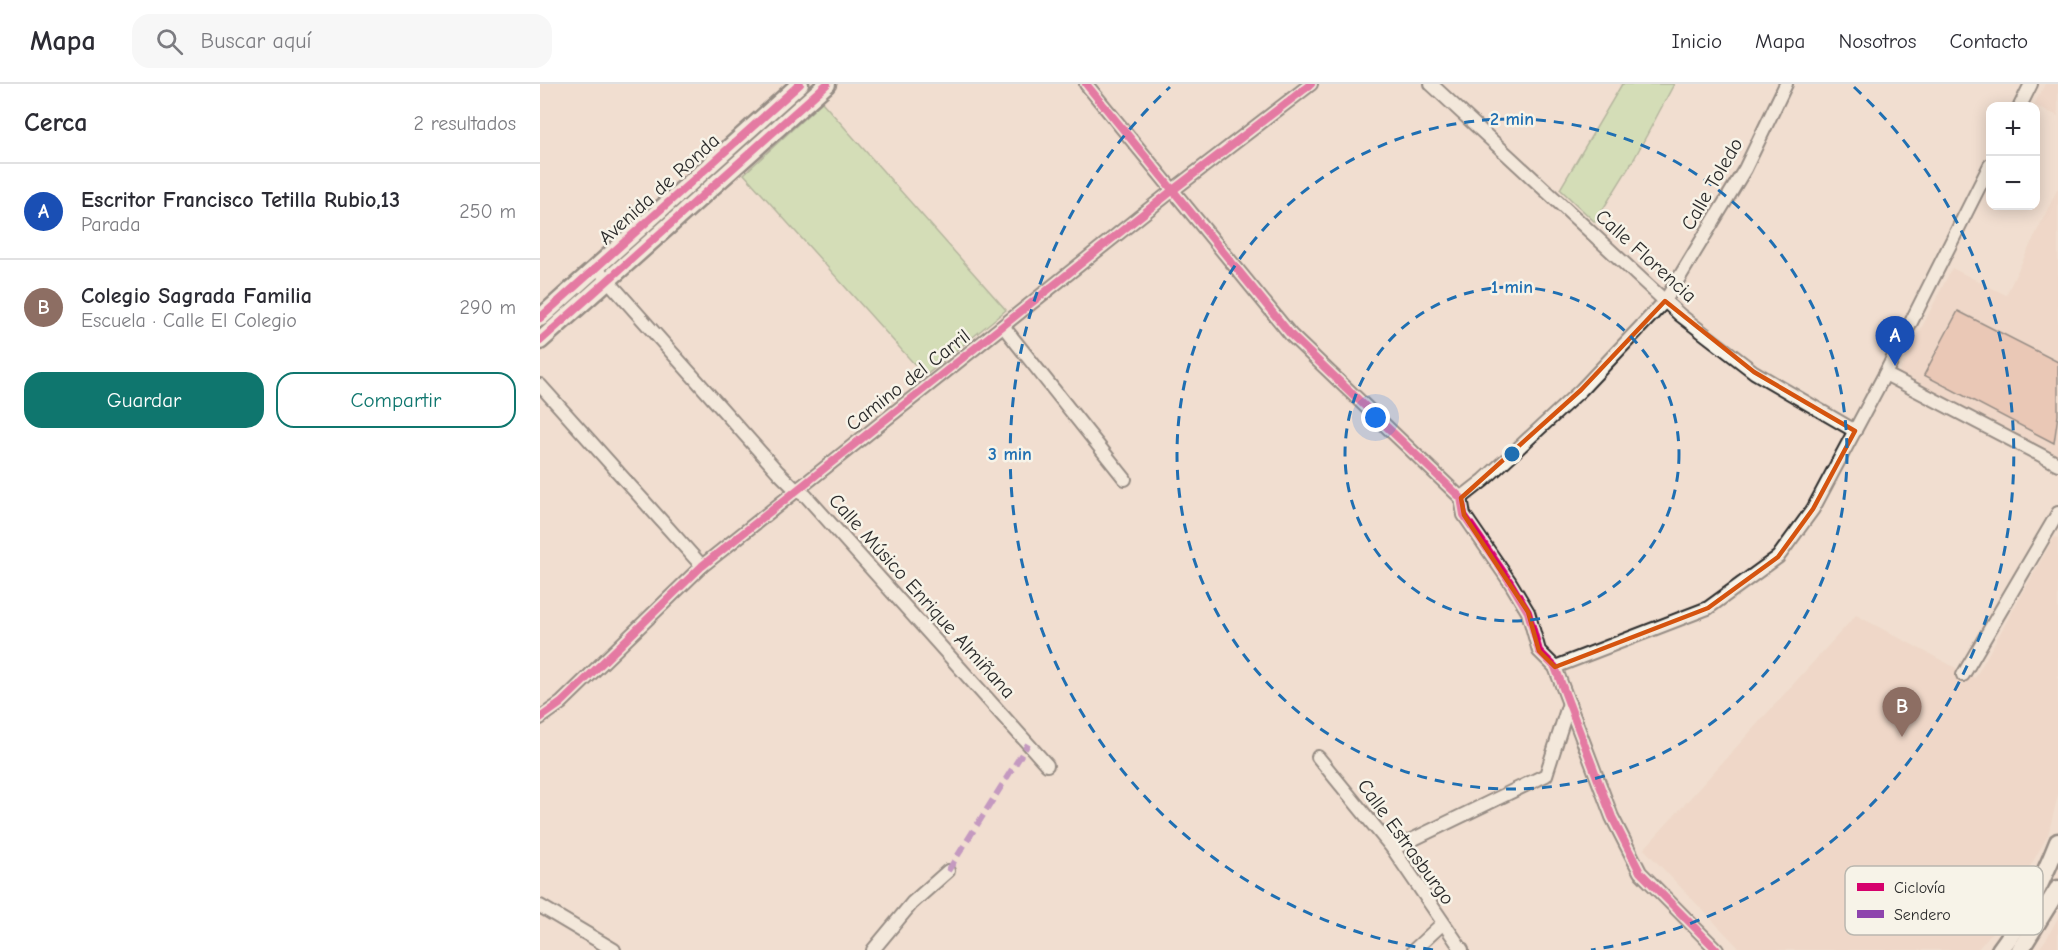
<!DOCTYPE html>
<html lang="es">
<meta charset="utf-8">
<style>
body{margin:0;font-family:"Comic Neue",sans-serif;background:#f7f7f7;color:#2b2b33}
.controls{position:absolute;right:18px;top:18px;display:grid;overflow:hidden;border-radius:12px;box-shadow:0 3px 15px #0003}
.controls button{width:54px;height:54px;display:grid;place-items:center;padding:0;border:0;border-bottom:2px solid #e1e1e2;background:#fff;color:#2b2b33;font:30px sans-serif}
.you{position:absolute;left:836px;top:334px;width:21px;height:21px;margin:-15px;border:4px solid #fff;border-radius:50%;background:#1a73e8;box-shadow:0 0 0 9px #1a73e833}
.badge{display:grid;place-items:center;width:39px;height:39px;border-radius:50%;background:#0f766e;color:#fff;font-size:20px;font-weight:700}
.pin{position:absolute;translate:-50% -50px;filter:drop-shadow(0 2px 3px #0008)}
.pin::after{content:'';position:absolute;top:32px;width:21px;height:18px;background:inherit;clip-path:polygon(0 0,100% 0,50% 100%)}
.list{margin:0;padding:0;list-style:none}
h2{display:flex;justify-content:space-between;align-items:center;height:78px;margin:0;padding:0 24px;font-size:26px}
h2 small{font-size:20px;font-weight:400;color:#7c7c81}
.list li{display:grid;grid-template-columns:39px 1fr auto;gap:18px;align-items:center;box-sizing:border-box;height:96px;padding:0 24px;border-top:2px solid #e1e1e2}
.list b{display:block;font-size:22px;white-space:nowrap}
.list p{margin:0;font-size:20px;white-space:nowrap;color:#7c7c81}
.list em{font-size:20px;font-style:normal;color:#7c7c81}
.actions{display:flex;gap:12px;padding:18px 24px}
.actions a{flex:1;padding:14px 0;border:2px solid #0f766e;border-radius:18px;text-align:center;font-size:21px;color:#0f766e}
.actions .main{background:#0f766e;color:#fff}
.icon{flex:none;width:33px;height:33px;fill:none;stroke:currentColor;stroke-width:2;stroke-linecap:round;stroke-linejoin:round}
.map{position:relative;flex:none;width:1518px;height:866px;overflow:hidden}
header{display:flex;align-items:center;gap:36px;box-sizing:border-box;height:84px;padding:0 30px;background:#fff;border-bottom:2px solid #e1e1e2}
header strong{font-size:28px}
nav{display:flex;gap:33px;margin-inline-start:auto;font-size:21px}
.search{width:420px;height:54px;background:#f7f7f7;display:flex;align-items:center;gap:15px;box-sizing:border-box;padding:0 21px;border-radius:18px;color:#7c7c81;font-size:22px}
main{display:flex}
aside{flex:1;background:#fff}
.map>svg:first-child{display:block}
.built{fill:#edcfbf}
.green{fill:#b1dc9a;stroke:#6e8462;stroke-width:1.5}
.building{fill:#e3ad98;stroke:#2b2b2b;stroke-width:1.5}
.lines{fill:none;stroke-linecap:round;stroke-linejoin:round}
.street-casing{stroke:#2b2b2b;stroke-width:16}
.secondary-casing{stroke:#2b2b2b;stroke-width:21}
.street{stroke:#f7f3e8;stroke-width:12}
.secondary{stroke:#f7f3e8;stroke-width:16}
.quiet{stroke:#8e44ad;stroke-width:6;stroke-dasharray:12 6;stroke-linecap:butt}
.cycleway-casing{stroke:#f7f3e8;stroke-width:11}
.cycleway{stroke:#d6006c;stroke-width:8}
.marked{fill:none;stroke:#d5540f;stroke-width:4.5;stroke-linejoin:round}
.ring{fill:none;stroke:#1f6fb2;stroke-width:3;stroke-dasharray:10 8}
.labels{text-anchor:middle;dominant-baseline:central;stroke-width:5;stroke-linejoin:round;paint-order:stroke}
.street-label{font-size:20px;fill:#2b2b2b;stroke:#f7f3e8}
.key{fill:#f7f3e8;stroke:#bab7af;stroke-width:1.5}
.key-label{font-size:16px;fill:#2b2b2b}
.centre{fill:#1f6fb2;stroke:#f7f3e8;stroke-width:3}
.ring-label{font-size:18px;text-anchor:middle;font-weight:bold;fill:#1f6fb2;stroke:#f7f3e8;stroke-width:5;stroke-linejoin:round;paint-order:stroke}
</style>
<header>
<strong>Mapa</strong>
<div class="search"><svg class="icon" aria-label="search" viewBox="0 0 24 24"><circle cx="10" cy="10" r="6"/><path d="M15 15l6 6"/></svg>Buscar aquí</div>
<nav><a>Inicio</a><a>Mapa</a><a>Nosotros</a><a>Contacto</a></nav>
</header>
<main>
<aside>
<h2>Cerca<small>2 resultados</small></h2>
<ul class="list">
<li><span class="badge" style="background:#1a4fb4">A</span><div><b>Escritor Francisco Tetilla Rubio,13</b><p>Parada</p></div><em>250 m</em></li>
<li><span class="badge" style="background:#8d6e63">B</span><div><b>Colegio Sagrada Familia</b><p>Escuela · Calle El Colegio</p></div><em>290 m</em></li>
</ul>
<div class="actions"><a class="main">Guardar</a><a>Compartir</a></div>
</aside>
<div class="map">
<svg width="1518" height="866" viewBox="0 0 1518 866">
<rect width="100%" height="100%" fill="#f1ded0"/>
<filter id="ink" filterUnits="userSpaceOnUse"><feTurbulence type="fractalNoise" baseFrequency=".0167" numOctaves="2"/><feDisplacementMap in="SourceGraphic" scale="12" xChannelSelector="R" yChannelSelector="G"/><feConvolveMatrix kernelMatrix="1 2 1 2 8 2 1 2 1" color-interpolation-filters="sRGB"/></filter>
<g filter="url(#ink)">
<g class="built">
<polygon points="1505,0 1518,0 1518,32 1494,21"/>
<polygon points="1518,104 1518,373 1358,290 1412,184 1466,211"/>
<polygon points="1514,453 1518,454 1518,711 1508,751 1454,846 1437,866 1201,866 1104,765 1316,531 1435,594"/>
<polygon points="1518,834 1518,866 1498,866 1507,854"/>
</g>
<g class="green">
<polygon points="1082,0 1134,0 1094,75 1055,138 1020,105"/>
<polygon points="282,18 466,226 385,292 204,90"/>
</g>
<polygon class="building" points="1418,227 1518,278 1518,331 1514,359 1384,291"/>
<g class="lines">
<g class="street-casing">
<g id="street">
<polyline points="546,0 751,251 921,414 924,431 970,498 988,528 999,567 1015,583 1072,733 1100,788 1177,866"/>
<polyline points="891,0 1140,231 1214,288 1315,347"/>
<polyline points="1480,22 1491,0"/>
<polyline points="63,191 238,388 256,406 266,412 507,681"/>
<polyline points="463,242 585,395"/>
<polyline points="1345,290 1518,380"/>
<polyline points="0,301 162,482"/>
<polyline points="921,414 944,396 1041,306 1125,217 1205,85 1246,0"/>
<polyline points="1015,583 1168,524 1238,473 1273,425 1345,290 1450,81"/>
<polyline points="1423,591 1518,429"/>
<polyline points="0,634 21,619 162,482 633,106 771,0"/>
<polyline points="778,673 853,765 922,866"/>
<polyline points="853,765 1006,691 1029,619"/>
<polyline points="0,822 74,866"/>
<polyline points="333,866 372,819 408,787"/>
<polyline points="874,866 902,840"/>
</g>
</g>
<g class="secondary-casing">
<g id="secondary">
<polyline points="0,234 260,0"/>
<polyline points="0,257 287,0"/>
<path d="M1460,866c25,-33 43,-70 58,-108"/>
<polyline points="1480,866 1518,805"/>
</g>
</g>
<use href="#street" class="street"/>
<use href="#secondary" class="secondary"/>
<polyline class="quiet" points="408,787 488,660"/>
<g class="cycleway-casing">
<g id="cycleway">
<polyline points="546,0 751,251 921,414 924,431 970,498 988,528 999,567 1015,583 1072,733 1100,788 1177,866"/>
<polyline points="0,234 260,0"/>
<polyline points="0,257 287,0"/>
<polyline points="0,634 21,619 162,482 633,106 771,0"/>
</g>
</g>
<use href="#cycleway" class="cycleway"/>
</g>
</g>
<path d="M0 0H1518V866H0ZM1125,217l89,71 101,59 -42,78 -35,48 -70,51 -153,59 -16,-16 -11,-39 -64,-97 -3,-17 120,-108z" fill="#f1ded0" fill-opacity=".55" fill-rule="evenodd"/>
<path class="marked" d="M1125,217l89,71 101,59 -42,78 -35,48 -70,51 -153,59 -16,-16 -11,-39 -64,-97 -3,-17 120,-108z"/>
<g class="ring">
<circle cx="972" cy="370" r="167"/>
<circle cx="972" cy="370" r="335"/>
<path d="M893 866A502 502 0 0 1 630 3M1314 3A502 502 0 0 1 1051 866"/>
</g>
<g class="labels">
<g class="street-label">
<text transform="translate(1172 100) rotate(-60)">Calle Toledo</text>
<text transform="translate(119 105) rotate(-42)">Avenida de Ronda</text>
<text transform="translate(1106 172) rotate(42)">Calle Florencia</text>
<text transform="translate(368 296) rotate(-38)">Camino del Carril</text>
<text transform="translate(382 512) rotate(48)">Calle Músico Enrique Almiñana</text>
<text transform="translate(866 758) rotate(54)">Calle Estrasburgo</text>
</g>
</g>
<rect x="1305" y="782" width="198" height="69" rx="9" class="key"/>
<rect x="1317" y="799" width="27" height="8" fill="#d6006c"/>
<rect x="1317" y="826" width="27" height="8" fill="#8e44ad"/>
<g class="key-label">
<text x="1354" y="809">Ciclovía</text>
<text x="1354" y="836">Sendero</text>
</g>
<circle cx="972" cy="370" r="9" class="centre"/>
<g class="ring-label">
<text x="972" y="41">2 min</text>
<text x="972" y="209">1 min</text>
<text x="470" y="376">3 min</text>
</g>
</svg>
<div class="controls">
<button>+</button>
<button>−</button>
</div>
<div class="you"></div>
<div class="pin badge" style="left:1355px;top:282px;background:#1a4fb4">A</div>
<div class="pin badge" style="left:1362px;top:653px;background:#8d6e63">B</div>
</div>
</main>
